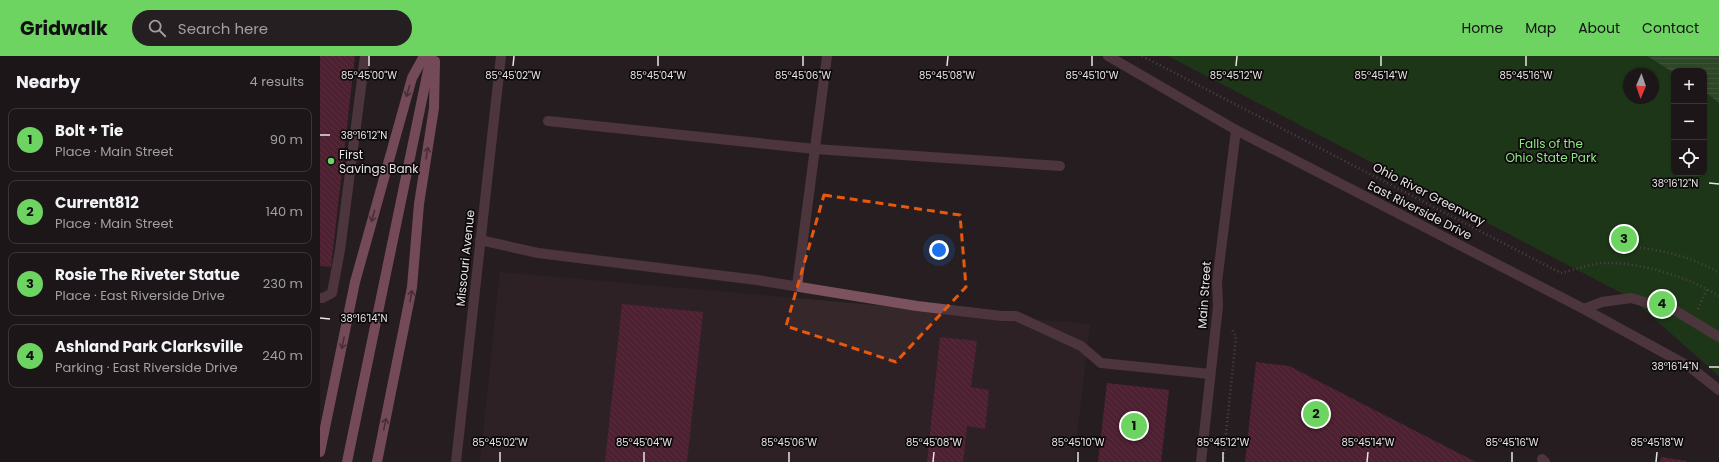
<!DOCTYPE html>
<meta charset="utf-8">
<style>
body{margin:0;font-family:Poppins,sans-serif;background:#251f21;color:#f1f3f6}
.controls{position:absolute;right:12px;top:12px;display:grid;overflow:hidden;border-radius:8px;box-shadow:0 1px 3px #0004}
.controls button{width:36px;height:36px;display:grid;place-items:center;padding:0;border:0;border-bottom:1px solid #3a3537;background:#1c1618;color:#f1f3f6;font:20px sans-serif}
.compass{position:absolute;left:1303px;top:12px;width:36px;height:36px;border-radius:50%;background:#1c1618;box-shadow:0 1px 3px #0004;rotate:182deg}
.you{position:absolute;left:619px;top:194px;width:14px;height:14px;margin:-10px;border:3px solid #fff;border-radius:50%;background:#1a73e8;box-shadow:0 0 0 6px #1a73e833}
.badge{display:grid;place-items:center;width:26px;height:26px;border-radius:50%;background:#6dd361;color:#111;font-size:13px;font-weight:700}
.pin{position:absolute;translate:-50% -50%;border:2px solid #fff;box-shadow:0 1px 4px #0006}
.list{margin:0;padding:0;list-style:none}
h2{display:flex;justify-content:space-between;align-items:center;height:52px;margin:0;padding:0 16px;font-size:17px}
h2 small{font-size:13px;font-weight:400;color:#a09fa2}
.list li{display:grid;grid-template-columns:26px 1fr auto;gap:12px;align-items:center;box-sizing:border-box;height:64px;margin:0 8px 8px;padding:0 8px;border:1px solid #3a3537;border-radius:8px}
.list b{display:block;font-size:15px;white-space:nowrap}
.list p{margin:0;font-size:13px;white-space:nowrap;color:#a09fa2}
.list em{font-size:13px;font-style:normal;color:#a09fa2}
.icon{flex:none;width:22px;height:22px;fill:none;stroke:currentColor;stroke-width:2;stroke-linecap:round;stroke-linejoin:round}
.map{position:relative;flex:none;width:1399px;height:406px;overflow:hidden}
header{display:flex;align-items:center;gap:24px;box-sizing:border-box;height:56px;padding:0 20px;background:#6dd361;color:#111}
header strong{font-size:19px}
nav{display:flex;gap:22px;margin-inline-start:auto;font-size:14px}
.search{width:280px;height:36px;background:#251f21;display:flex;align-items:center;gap:10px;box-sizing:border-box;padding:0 14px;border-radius:22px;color:#a09fa2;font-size:15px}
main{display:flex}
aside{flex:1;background:#1c1618}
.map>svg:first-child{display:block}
.built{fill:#36272b}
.green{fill:#15560e;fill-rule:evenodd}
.water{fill:url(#water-rules)}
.building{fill:url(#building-back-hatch)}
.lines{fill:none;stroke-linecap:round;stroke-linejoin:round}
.path{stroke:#797273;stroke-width:2.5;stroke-dasharray:1 3;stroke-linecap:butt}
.service{stroke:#7b525d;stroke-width:10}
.minor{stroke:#7b525d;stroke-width:10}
.tertiary{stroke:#7b525d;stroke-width:10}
.primary{stroke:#d6819b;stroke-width:10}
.oneway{stroke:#714552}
.marked{fill:none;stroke:#e8590c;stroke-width:3;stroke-dasharray:8 5;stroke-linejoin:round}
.ticks{fill:none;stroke:#e9e3e4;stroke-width:1.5}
.poi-dot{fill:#6dd361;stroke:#0c090a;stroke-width:1.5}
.labels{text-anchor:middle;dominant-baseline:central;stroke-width:3.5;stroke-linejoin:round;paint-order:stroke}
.park-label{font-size:12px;fill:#8ee684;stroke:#0c090a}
.poi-label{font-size:12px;fill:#e9e3e4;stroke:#0c090a;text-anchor:start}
.street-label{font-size:12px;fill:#e9e3e4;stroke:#0c090a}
.ticks-label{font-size:10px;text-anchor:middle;fill:#e9e3e4;stroke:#0c090a;stroke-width:3.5;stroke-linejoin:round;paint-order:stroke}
</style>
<header>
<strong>Gridwalk</strong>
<div class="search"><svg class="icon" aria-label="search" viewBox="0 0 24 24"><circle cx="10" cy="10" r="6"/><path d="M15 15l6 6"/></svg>Search here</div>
<nav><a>Home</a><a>Map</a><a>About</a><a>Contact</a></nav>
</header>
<main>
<aside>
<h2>Nearby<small>4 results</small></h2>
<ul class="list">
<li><span class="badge">1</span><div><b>Bolt + Tie</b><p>Place · Main Street</p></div><em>90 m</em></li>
<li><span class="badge">2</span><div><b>Current812</b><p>Place · Main Street</p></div><em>140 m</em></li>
<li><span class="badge">3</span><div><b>Rosie The Riveter Statue</b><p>Place · East Riverside Drive</p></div><em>230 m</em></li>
<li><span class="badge">4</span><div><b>Ashland Park Clarksville</b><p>Parking · East Riverside Drive</p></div><em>240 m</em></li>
</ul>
</aside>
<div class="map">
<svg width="1399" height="406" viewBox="0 0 1399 406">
<defs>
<pattern id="water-rules" width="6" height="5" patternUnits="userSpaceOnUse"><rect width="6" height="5" fill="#387a30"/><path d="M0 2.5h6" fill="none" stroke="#5e9358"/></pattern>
<pattern id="building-back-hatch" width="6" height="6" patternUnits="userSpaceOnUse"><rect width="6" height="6" fill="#7f2548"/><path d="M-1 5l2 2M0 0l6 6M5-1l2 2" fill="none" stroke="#914462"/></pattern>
</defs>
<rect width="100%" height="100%" fill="#261e20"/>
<polygon class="built" points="180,216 770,268 754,406 160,406"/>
<path class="green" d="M848,0h479l27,17v100h30v-82l15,12v273l-88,-78zM1309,18h24v24h-24z"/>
<polygon class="water" points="1327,0 1399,0 1399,47 1384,35 1384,15 1354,15 1354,17"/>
<g class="building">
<polygon points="0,0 35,0 11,211 0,210"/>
<polygon points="302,248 383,256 367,406 285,406"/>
<polygon points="620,281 657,285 651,331 669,334 665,373 647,370 643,406 607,406"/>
<polygon points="936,306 969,310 1156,406 925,406"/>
<polygon points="787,327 849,334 841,406 778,406"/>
<polygon points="1341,401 1366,405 1366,406 1340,406"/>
</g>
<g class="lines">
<g class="path">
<path d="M822,0l419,217c13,-3 35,-11 48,-10 34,0 81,15 110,33"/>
<path d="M1304,190c34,3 65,9 95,27"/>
<polyline points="1378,253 1387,233"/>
<polyline points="903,406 916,281 911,272"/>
</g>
<g class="service">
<polyline points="228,65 495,93 740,110"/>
<polyline points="160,184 218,197 437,224 597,250 682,260 696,260 761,290 781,307 890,318"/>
<polyline points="477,230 507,0"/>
<polyline points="0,242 3,242 12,237 20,194 45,0"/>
<polyline points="1264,253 1282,246 1311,242 1356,255 1399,281"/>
<polyline points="1222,403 1225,406"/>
</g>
<polyline class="minor" points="881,406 898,250 897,226 916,74"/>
<g class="tertiary">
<polyline points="788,0 916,74 1264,253 1370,311 1399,334"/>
<polyline points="136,406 181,0"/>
</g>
<g class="primary">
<polyline points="0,396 35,226 92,22 104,0"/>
<polyline points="27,406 111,0"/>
<polyline points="57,406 92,231 99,148 114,52 115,5"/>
</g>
</g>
<defs><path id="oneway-shaft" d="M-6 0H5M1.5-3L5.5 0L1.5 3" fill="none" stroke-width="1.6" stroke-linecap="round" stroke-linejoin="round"/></defs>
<g class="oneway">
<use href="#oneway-shaft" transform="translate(88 35) rotate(106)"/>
<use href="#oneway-shaft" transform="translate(107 97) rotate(-81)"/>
<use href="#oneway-shaft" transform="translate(53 160) rotate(106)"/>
<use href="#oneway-shaft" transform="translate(91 240) rotate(-81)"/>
<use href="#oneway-shaft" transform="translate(23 287) rotate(101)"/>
<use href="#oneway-shaft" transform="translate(65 368) rotate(-78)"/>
</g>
<path d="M0 0H1399V406H0ZM504,139l136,20 6,72 -70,75 -110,-36z" fill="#261e20" fill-opacity=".55" fill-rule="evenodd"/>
<path class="marked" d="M504,139l136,20 6,72 -70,75 -110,-36z"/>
<path class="ticks" d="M49,10v-10M193,10l1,-10M338,10v-10M483,10v-10M627,10l1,-10M772,10v-10M916,10l1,-10M1061,10v-10M1206,10v-10M0,79h10M1389,127l10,1M0,262l10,1M1389,311h10M180,406v-10M324,406v-10M469,406v-10M613,406l1,-10M758,406v-10M903,406v-10M1047,406l1,-10M1192,406v-10M1336,406l1,-10"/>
<circle class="poi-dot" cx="11" cy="105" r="4"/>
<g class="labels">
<g class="park-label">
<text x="1231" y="87">Falls of the<tspan x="1231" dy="14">Ohio State Park</tspan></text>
</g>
<g class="poi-label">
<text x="19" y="98">First<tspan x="19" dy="14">Savings Bank</tspan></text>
</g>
<g class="street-label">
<text transform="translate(1109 138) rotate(27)">Ohio River Greenway</text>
<text transform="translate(1100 154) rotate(27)">East Riverside Drive</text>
<text transform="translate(145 202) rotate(-84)">Missouri Avenue</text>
<text transform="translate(884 239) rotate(-86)">Main Street</text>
</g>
</g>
<g class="ticks-label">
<text x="49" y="23">85°45'00"W</text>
<text x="193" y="23">85°45'02"W</text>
<text x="338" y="23">85°45'04"W</text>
<text x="483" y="23">85°45'06"W</text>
<text x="627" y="23">85°45'08"W</text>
<text x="772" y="23">85°45'10"W</text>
<text x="916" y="23">85°45'12"W</text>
<text x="1061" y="23">85°45'14"W</text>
<text x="1206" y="23">85°45'16"W</text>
<text x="44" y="83">38°16'12"N</text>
<text x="1355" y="131">38°16'12"N</text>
<text x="44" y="266">38°16'14"N</text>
<text x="1355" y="314">38°16'14"N</text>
<text x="180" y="390">85°45'02"W</text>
<text x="324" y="390">85°45'04"W</text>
<text x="469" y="390">85°45'06"W</text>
<text x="614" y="390">85°45'08"W</text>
<text x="758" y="390">85°45'10"W</text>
<text x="903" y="390">85°45'12"W</text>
<text x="1048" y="390">85°45'14"W</text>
<text x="1192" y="390">85°45'16"W</text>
<text x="1337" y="390">85°45'18"W</text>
</g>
</svg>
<div class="controls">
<button>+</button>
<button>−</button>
<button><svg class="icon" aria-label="locate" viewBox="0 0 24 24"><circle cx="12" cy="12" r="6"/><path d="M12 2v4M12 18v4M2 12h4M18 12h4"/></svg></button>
</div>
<svg class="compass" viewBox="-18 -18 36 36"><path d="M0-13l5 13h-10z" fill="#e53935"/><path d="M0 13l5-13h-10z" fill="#a09fa2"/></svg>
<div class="you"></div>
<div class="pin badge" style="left:814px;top:370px">1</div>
<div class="pin badge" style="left:996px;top:358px">2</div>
<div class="pin badge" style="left:1304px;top:183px">3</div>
<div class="pin badge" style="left:1342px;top:248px">4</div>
</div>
</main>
